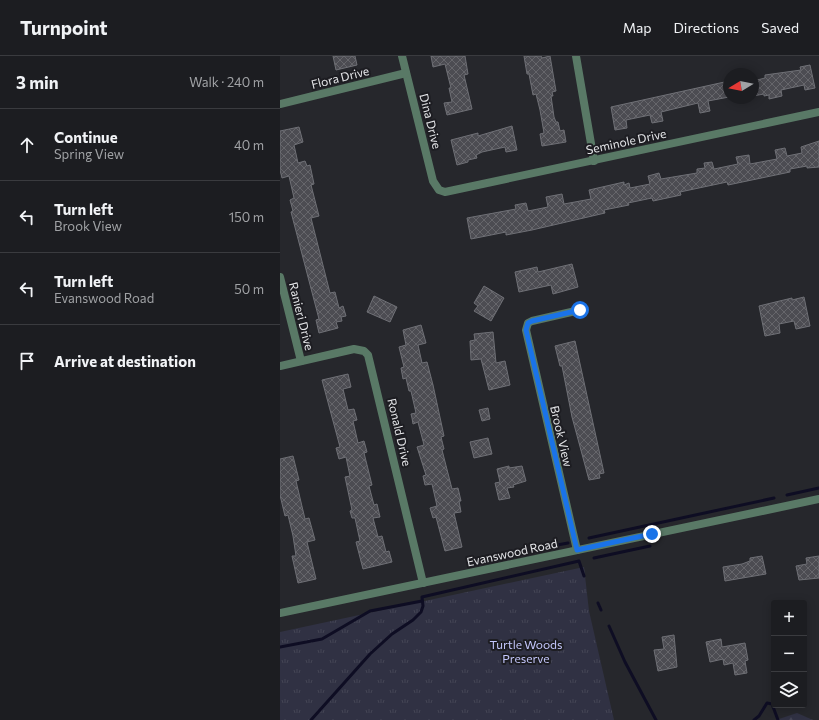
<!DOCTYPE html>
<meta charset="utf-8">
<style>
body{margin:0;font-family:Commissioner,sans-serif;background:#292a2e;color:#f1f3f6}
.controls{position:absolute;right:12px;bottom:12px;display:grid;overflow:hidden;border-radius:4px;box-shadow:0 2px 10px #0003}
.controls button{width:36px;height:36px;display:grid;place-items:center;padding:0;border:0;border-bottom:1px solid #3a3b3f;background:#1c1d21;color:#f1f3f6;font:20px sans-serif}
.compass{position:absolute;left:443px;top:12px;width:36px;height:36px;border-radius:50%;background:#1c1d21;box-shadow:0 2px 10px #0003;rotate:260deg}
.stop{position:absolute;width:12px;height:12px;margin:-9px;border:3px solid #1a73e8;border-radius:50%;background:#fff}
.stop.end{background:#1a73e8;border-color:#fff;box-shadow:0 1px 4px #0008}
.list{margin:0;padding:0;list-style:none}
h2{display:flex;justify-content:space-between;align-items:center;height:52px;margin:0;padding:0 16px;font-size:17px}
h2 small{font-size:13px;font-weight:400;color:#a0a2a5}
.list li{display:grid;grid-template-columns:26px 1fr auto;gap:12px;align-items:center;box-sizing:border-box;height:72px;padding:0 16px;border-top:1px solid #3a3b3f}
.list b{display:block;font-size:15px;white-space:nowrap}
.list p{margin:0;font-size:13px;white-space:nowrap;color:#a0a2a5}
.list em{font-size:13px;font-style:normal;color:#a0a2a5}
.icon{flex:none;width:22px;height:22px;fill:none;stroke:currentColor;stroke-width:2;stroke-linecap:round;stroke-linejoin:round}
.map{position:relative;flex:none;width:539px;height:664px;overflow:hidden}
header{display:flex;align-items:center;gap:24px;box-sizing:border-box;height:56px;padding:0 20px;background:#1c1d21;border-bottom:1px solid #3a3b3f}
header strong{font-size:19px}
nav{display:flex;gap:22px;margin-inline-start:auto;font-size:14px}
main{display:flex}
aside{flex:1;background:#1c1d21}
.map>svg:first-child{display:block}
.forest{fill:url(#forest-firs)}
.park{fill:url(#park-tufts)}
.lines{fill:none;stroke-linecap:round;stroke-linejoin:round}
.stream{stroke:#0e0d23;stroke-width:3}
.building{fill:url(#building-cross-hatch);stroke:#6f7076}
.minor{stroke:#597966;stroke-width:8}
.route{stroke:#1a73e8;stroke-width:5}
.labels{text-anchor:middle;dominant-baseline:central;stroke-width:4;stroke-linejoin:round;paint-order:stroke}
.street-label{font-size:12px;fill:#e4e5e8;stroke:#1d1d22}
.park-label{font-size:12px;fill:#c4c7fc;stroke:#1d1d22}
</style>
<header>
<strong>Turnpoint</strong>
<nav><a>Map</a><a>Directions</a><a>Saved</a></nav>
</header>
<main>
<aside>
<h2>3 min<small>Walk · 240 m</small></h2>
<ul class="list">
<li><svg class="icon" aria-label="ahead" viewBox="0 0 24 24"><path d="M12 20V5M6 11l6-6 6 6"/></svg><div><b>Continue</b><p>Spring View</p></div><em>40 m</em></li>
<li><svg class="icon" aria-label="left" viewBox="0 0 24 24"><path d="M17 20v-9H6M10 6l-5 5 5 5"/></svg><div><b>Turn left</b><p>Brook View</p></div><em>150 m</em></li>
<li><svg class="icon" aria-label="left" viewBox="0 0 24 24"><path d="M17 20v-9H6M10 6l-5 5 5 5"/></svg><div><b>Turn left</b><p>Evanswood Road</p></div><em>50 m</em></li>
<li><svg class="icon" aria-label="arrive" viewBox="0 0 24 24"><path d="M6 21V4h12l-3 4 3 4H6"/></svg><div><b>Arrive at destination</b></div></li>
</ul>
</aside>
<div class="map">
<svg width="539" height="664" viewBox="0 0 539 664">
<defs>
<pattern id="forest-firs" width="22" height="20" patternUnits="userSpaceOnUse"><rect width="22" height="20" fill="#303143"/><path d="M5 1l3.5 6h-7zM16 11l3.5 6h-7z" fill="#444555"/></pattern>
<pattern id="park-tufts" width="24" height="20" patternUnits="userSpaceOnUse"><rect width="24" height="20" fill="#303143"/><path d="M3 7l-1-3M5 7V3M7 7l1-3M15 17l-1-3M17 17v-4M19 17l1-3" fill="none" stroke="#444555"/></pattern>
<pattern id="building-cross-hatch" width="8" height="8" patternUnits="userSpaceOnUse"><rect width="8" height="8" fill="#4c4c52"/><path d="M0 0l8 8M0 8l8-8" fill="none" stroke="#66666b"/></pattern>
</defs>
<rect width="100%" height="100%" fill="#26272c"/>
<polygon class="forest" points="517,657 533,664 496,664"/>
<polygon class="park" points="304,511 309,555 334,664 0,664 0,576"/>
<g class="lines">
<g class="stream">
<polyline points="507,439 539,432"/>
<polyline points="309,482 494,442"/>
<polyline points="261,492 288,487"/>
<polyline points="314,502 370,490"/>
<polyline points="318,547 321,554"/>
<polyline points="329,570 345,606 376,664"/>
<polyline points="0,591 42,583 90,555 142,545"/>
<polyline points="31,664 90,598 112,578 133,564 141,556 143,550 142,541 299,505 304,520"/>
<polyline points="474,664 479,660 487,647 492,648 498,664"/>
</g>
</g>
<g class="building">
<polygon points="53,0 75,0 77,9 56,14"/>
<polygon points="151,0 185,0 188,18 184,19 192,53 167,59 164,47 172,46 169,32 171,32 165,8 153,11"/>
<polygon points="244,0 261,0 262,2 270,0 276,35 272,36 273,40 271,40 274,61 276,66 278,66 280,75 284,74 286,86 262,90 260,78 264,77 260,54 256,38 253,39 249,18 247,18"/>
<polygon points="530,9 535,32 525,34 524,29 501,34 502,40 489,43 489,39 484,40 484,38 473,40 473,25 485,22 485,19 521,14 520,11"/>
<polygon points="449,25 449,41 428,45 430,55 420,57 418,47 381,56 383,65 372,67 370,59 346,64 347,72 335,74 331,51"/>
<polygon points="232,70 237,94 226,96 225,91 202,96 196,99 197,102 188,104 188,106 177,109 171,84 198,77 198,80"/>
<polygon points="19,71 23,86 14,89 18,107 25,105 27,110 30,109 34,128 31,129 39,160 31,162 50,237 55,236 59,252 63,250 66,260 61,261 62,265 56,266 58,272 39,277 36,264 39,263 11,156 13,155 10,144 14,142 9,120 2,122 0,114 0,75"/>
<polygon points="539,85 539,111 527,112 527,110 510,113 510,116 448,129 447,126 400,136 401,139 373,145 372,142 348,147 349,149 324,154 325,157 252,174 226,179 226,176 191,183 187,162 236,153 235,149 246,147 248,155 268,151 266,141 282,138 284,148 311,143 309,134 344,126 344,129 349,127 350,132 370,128 368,120 379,117 381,123 417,117 417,113 425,112 424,107 432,106 434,113 458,108 456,101 469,99 470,108 497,103 495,94 505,92 507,100 522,97 521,91"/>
<polygon points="292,208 298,231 273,238 271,229 239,236 235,216 257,211 258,216"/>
<polygon points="204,230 224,242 211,265 194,255 198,250 194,247"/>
<polygon points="94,240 117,251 110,266 87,256"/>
<polygon points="524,241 530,270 516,273 514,265 499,268 500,277 485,280 479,250 512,242 512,244"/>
<polygon points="141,269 146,287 138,289 142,307 147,306 153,329 164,380 161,381 164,393 162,394 172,433 178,432 181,445 179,445 181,456 174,457 182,491 165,495 156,461 153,462 150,452 157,450 152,428 145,429 143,420 146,419 137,391 144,389 138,366 133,368 132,362 131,358 136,357 131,335 129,335 126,322 123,323 121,312 124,311 119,291 126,289 123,274"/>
<polygon points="213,276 216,307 225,305 230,329 209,334 201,303 191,304 190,285 195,284 194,278"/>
<polygon points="295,285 324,417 319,418 320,422 309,424 292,361 282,310 280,310 275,290"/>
<polygon points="68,318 71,331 63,333 68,354 74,353 77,364 73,365 78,387 84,385 87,396 84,397 92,429 89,430 94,449 97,448 100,461 93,462 98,481 102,480 106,496 109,495 112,506 83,513 76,486 80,485 75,462 72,462 70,455 72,454 65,421 70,420 66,401 59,403 56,392 60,391 42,324"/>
<polygon points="208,352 210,363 202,365 199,354"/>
<polygon points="208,382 212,398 194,402 190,386"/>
<polygon points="13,400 19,424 16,425 25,463 29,462 35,484 27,486 36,523 18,527 12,500 16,500 13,480 8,459 5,460 0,439 0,403"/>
<polygon points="229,410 229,412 242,410 246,425 233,429 234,431 227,432 230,442 219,444 215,427 220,426 217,413"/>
<polygon points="482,500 486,518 445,525 443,511 462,508 470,505 470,502"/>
<polygon points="539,500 539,522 519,524 516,510 527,508 526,502"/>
<polygon points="394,579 397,611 378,615 374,594 384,593 382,581"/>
<polygon points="441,583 442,591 465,587 468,604 465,605 467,617 455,619 453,607 444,609 443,603 430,606 426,586"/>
</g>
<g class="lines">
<g class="minor">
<polyline points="122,0 153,125 159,134 165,136 539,56"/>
<polyline points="296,0 314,105"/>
<polyline points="0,48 126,17"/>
<polyline points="0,221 21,305"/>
<polyline points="0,310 74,293 84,295 88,299 143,527"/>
<polyline points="297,494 246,274 248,267 252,265 300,254"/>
<polyline points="0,557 539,443"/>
</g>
</g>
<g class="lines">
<polyline class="route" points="300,254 252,265 248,267 246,274 297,494 372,478"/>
</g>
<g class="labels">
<g class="street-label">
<text transform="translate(60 21) rotate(-14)">Flora Drive</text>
<text transform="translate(151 65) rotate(76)">Dina Drive</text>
<text transform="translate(346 85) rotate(-12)">Seminole Drive</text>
<text transform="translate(22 260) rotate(76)">Ranieri Drive</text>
<text transform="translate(120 376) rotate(77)">Ronald Drive</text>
<text transform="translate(282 380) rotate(77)">Brook View</text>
<text transform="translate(232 496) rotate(-12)">Evanswood Road</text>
</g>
<g class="park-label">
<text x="246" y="588">Turtle Woods<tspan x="246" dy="14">Preserve</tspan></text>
</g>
</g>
</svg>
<div class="controls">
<button>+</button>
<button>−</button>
<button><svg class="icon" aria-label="layers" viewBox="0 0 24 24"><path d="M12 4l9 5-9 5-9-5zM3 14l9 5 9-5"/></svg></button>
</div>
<svg class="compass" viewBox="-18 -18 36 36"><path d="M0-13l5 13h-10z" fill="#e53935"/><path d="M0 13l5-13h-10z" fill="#a0a2a5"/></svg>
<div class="stop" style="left:300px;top:254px"></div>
<div class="stop end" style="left:372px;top:478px"></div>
</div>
</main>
